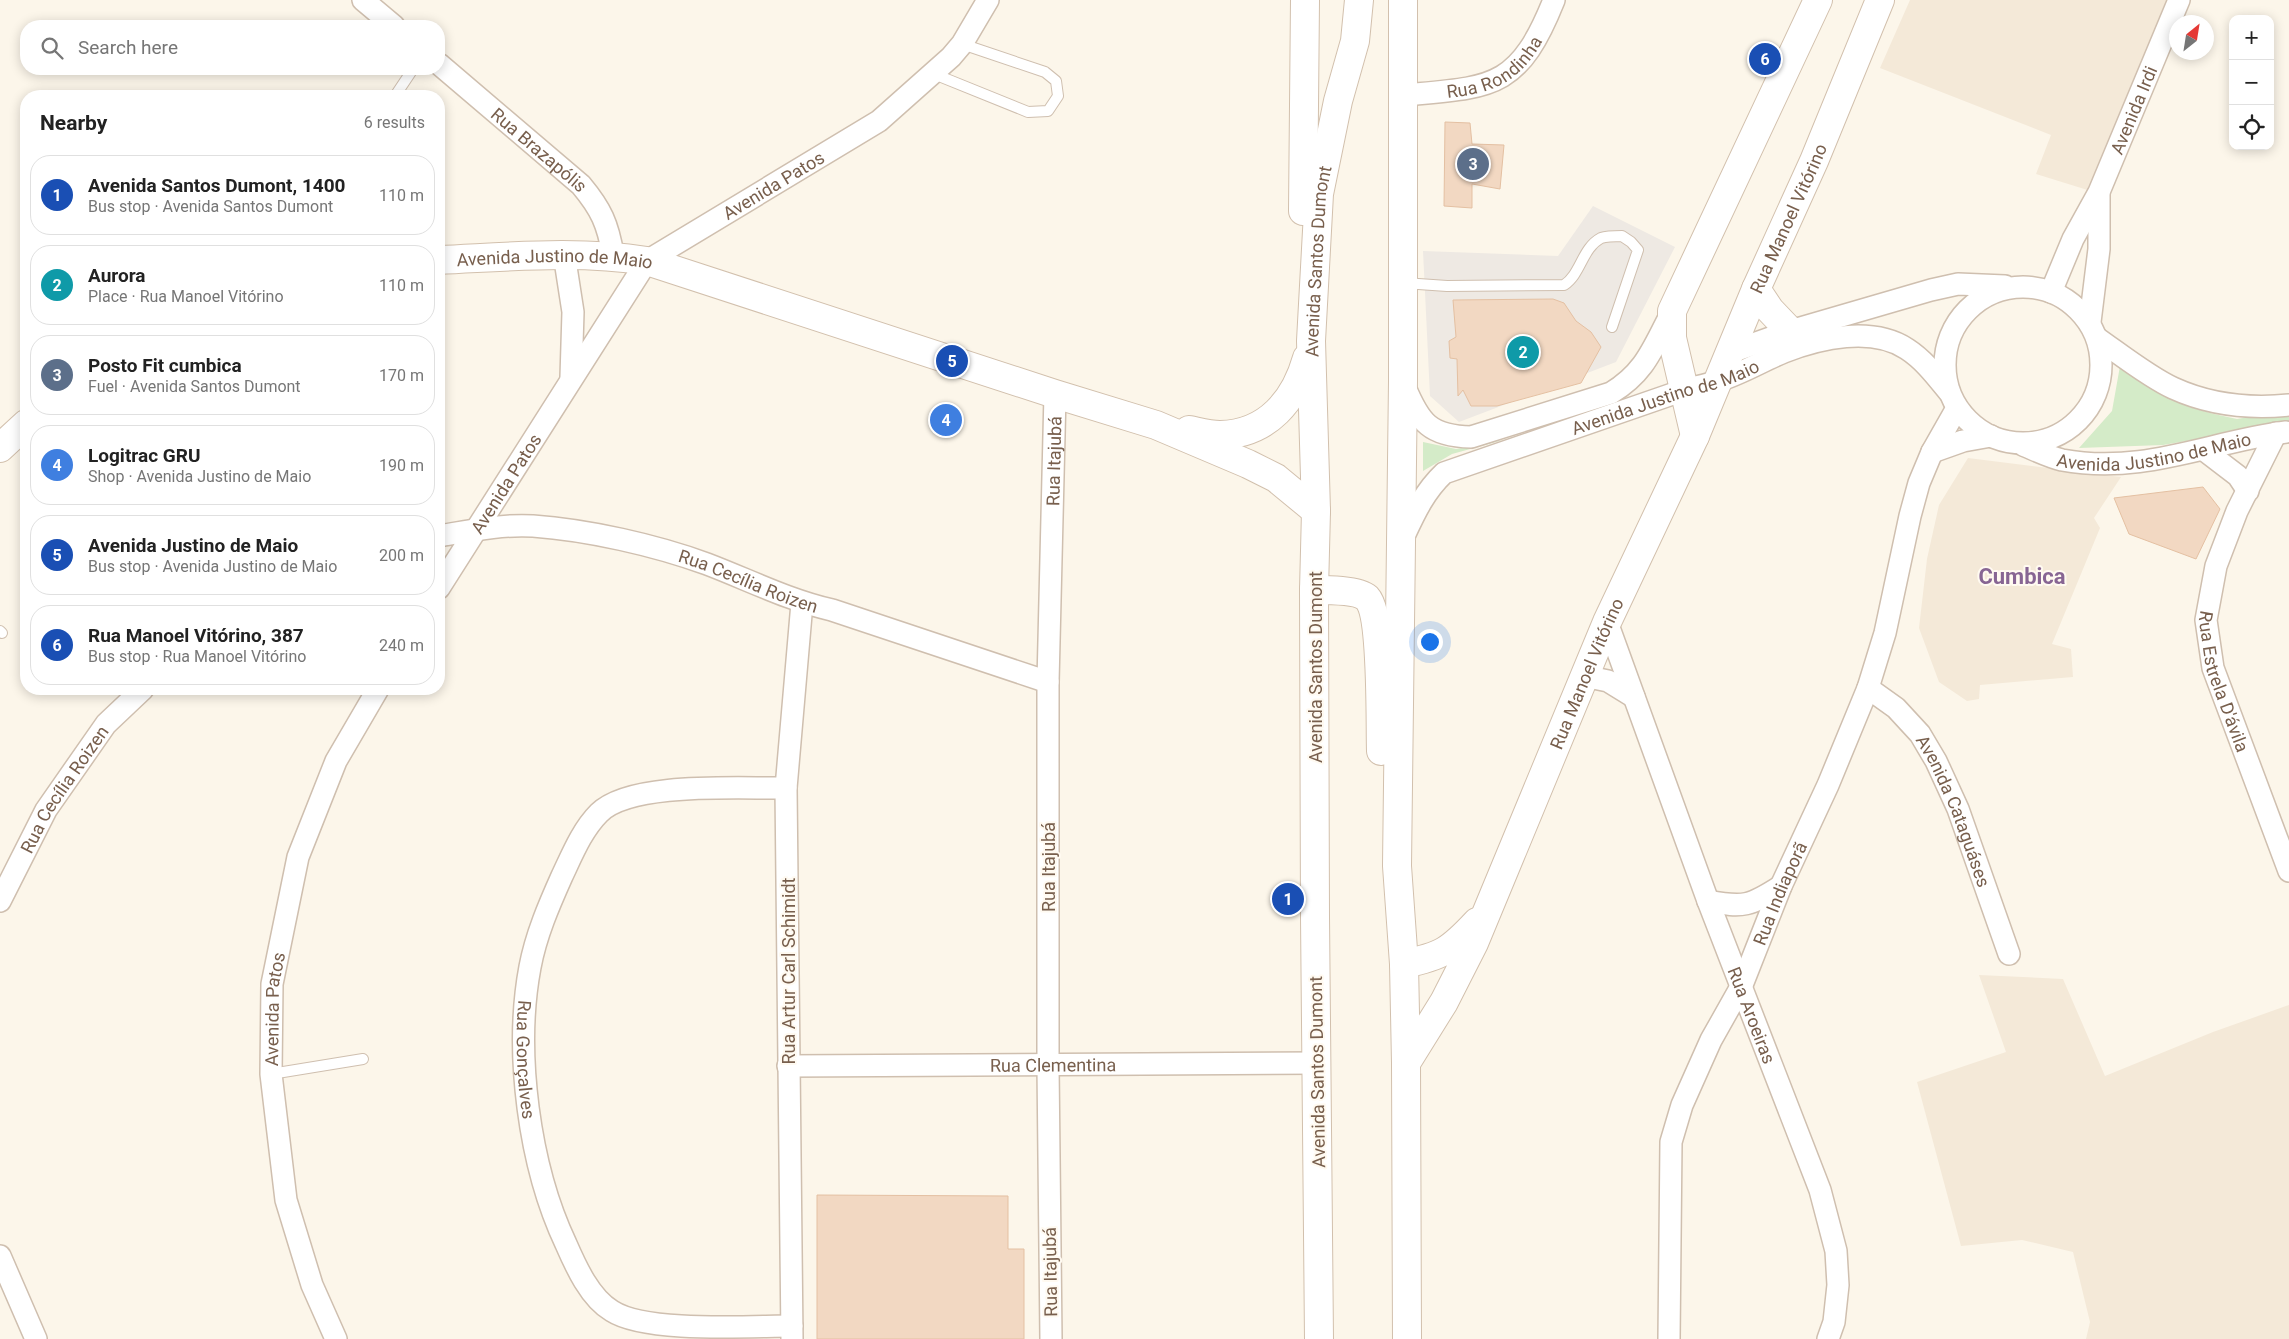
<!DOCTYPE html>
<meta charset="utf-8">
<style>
body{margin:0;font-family:Roboto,sans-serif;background:#f6f6f6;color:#222}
.controls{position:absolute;right:15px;top:15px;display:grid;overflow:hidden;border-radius:10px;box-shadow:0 2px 12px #0003}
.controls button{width:45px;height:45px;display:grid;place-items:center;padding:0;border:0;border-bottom:1px solid #e0e0e0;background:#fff;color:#222;font:25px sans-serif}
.compass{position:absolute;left:2169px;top:15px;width:45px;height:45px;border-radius:50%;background:#fff;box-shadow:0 2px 12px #0003;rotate:30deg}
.you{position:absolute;left:1429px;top:641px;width:18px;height:18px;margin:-12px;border:4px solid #fff;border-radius:50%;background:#1a73e8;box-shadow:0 0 0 8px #1a73e833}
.badge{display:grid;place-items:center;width:32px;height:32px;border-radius:50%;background:#794a37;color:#fff;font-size:16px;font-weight:700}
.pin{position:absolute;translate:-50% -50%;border:2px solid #fff;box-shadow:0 1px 5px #0006}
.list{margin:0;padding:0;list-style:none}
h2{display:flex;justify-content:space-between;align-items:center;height:65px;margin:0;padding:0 20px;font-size:21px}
h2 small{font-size:16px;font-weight:400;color:#767676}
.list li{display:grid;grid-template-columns:32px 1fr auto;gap:15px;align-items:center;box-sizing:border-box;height:80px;margin:0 10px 10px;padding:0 10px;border:1px solid #e0e0e0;border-radius:20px}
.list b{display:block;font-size:19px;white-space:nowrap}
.list p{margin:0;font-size:16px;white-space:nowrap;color:#767676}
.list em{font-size:16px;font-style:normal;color:#767676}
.icon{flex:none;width:28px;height:28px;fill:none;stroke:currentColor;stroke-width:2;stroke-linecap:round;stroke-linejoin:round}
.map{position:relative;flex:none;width:2289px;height:1339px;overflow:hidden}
.search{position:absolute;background:#fff;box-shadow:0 2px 12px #0003;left:20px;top:20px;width:425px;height:55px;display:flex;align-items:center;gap:12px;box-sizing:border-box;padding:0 18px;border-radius:20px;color:#767676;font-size:19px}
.panel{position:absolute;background:#fff;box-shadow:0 2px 12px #0003;left:20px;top:90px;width:425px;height:605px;border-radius:20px}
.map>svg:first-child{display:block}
.residential{fill:#f4e9d8}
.industrial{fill:#eee9e3}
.green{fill:#d4ebc8}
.building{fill:#f2d8c2;stroke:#e4c0a2}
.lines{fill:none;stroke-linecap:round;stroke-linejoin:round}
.lane-casing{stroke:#cfbfaf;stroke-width:12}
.street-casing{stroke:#cfbfaf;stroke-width:24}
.secondary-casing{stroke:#d2c0ad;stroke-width:30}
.lane{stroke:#fff;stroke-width:10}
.street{stroke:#fff;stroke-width:21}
.secondary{stroke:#fff;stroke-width:28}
.labels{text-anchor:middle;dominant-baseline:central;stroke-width:4;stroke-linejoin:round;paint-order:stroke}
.street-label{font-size:18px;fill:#785f4d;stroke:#fffaf1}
.district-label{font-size:22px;font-weight:bold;fill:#876593;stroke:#fffaf1}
</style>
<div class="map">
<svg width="2289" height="1339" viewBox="0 0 2289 1339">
<rect width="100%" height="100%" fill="#fcf6ea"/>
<g class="residential">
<polygon points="1910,0 2181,0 2094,192 2036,174 2051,135 1880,68"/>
<polygon points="1968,458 2121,477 2094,518 2100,528 2052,644 2071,649 2073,677 1980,685 1979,699 1967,701 1939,682 1919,628 1927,559 1939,505"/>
<polygon points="1979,975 2063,979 2105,1076 2213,1032 2289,1005 2289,1339 2086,1339 2090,1322 2073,1252 2022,1240 1961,1246 1917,1082 2006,1052"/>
</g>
<polygon class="industrial" points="1593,206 1675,247 1616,362 1459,422 1430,396 1423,251 1558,256"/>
<g class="green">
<polygon points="2120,366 2189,407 2214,414 2237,419 2289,410 2289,423 2163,445 2079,448 2112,411"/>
<polygon points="1503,440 1452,454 1423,471 1423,442 1456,449"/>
</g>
<g class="building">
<polygon points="1445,122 1470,123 1472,144 1504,145 1500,189 1472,184 1472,208 1444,206"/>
<polygon points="1553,299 1564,303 1576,321 1591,332 1601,347 1581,383 1497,406 1471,406 1463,390 1458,396 1457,359 1450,358 1449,341 1456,337 1453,300"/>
<polygon points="2203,487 2220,509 2196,559 2129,534 2114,498"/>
<polygon points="817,1195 1008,1196 1008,1249 1024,1249 1024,1339 817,1339"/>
</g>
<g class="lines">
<g class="lane-casing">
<g id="lane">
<polyline points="934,74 1028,112 1048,111 1058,96 1056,81 1045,72 962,44"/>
<polyline points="395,96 413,69"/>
<path d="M1404,283l43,3 117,-1c17,-11 18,-37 37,-47 6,-2 15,-2 21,-2l9,6 7,8 -26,77"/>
<polyline points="0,631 2,633"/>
<polyline points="271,1074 363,1059"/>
</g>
</g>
<g class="street-casing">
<g id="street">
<polyline points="363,0 394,26"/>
<path id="s1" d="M439,64l142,121c20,24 27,39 32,70"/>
<path id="s2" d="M1404,95c88,-8 114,-5 150,-95"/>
<polyline points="564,254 573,312 571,377"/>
<circle cx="2023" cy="365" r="78"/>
<path id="s3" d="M2051,292l22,-53 26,-47 80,-192"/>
<polyline points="2090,322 2099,249 2099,195"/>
<path d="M2097,338c23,16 52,39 76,50 37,17 76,21 116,17"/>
<polyline points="1731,352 1790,331 1931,290 1958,284 2005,286"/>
<path d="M1405,387c15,36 25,49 66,50l140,-44c35,-21 42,-46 61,-81"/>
<path id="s4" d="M2276,433l-39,78 -21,55 -10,54 7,48 76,203"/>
<path id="s5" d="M2023,445c12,5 26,12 39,15 82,15 146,-18 224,-28"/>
<polyline points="2204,450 2238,476 2248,491"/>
<polyline points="1932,452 1963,441 1991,436"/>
<path id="s6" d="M439,536c30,-5 63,-12 94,-10 55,4 122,19 174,38 42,16 81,36 125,46l216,72"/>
<path id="s7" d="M1404,536c11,-24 21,-45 40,-63l240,-83c11,-3 23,-5 34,-9 23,-7 44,-20 66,-29 36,-14 88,-26 123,-3 17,11 29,27 42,43"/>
<path id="s8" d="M439,588l208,-327 232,-140 72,-64 11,-13 26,-44"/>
<path id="s9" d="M1607,622l101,279 112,289 16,61 2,34 -4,37 -6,17"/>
<polyline points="1584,676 1608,681 1634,697"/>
<path id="s10" d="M1868,688l28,20 24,26 16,27 22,48 51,145"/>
<path id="s11" d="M786,788c-45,1 -155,-7 -187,25 -17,17 -27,42 -37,63 -13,29 -26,59 -32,91 -16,85 -1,199 36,277 10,23 24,54 46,67 34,22 138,15 180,15"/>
<path id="s12" d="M0,901l46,-91 60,-86 37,-35"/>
<path d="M1708,901c36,7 42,5 73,-15"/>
<path id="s13" d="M788,1066l530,-3"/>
<polyline points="0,1256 36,1339"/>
<path id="s14" d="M336,1339l-24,-54 -26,-85 -15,-126 1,-90 26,-127 38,-96 42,-72"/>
<polyline points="792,1339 786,788 802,603"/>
<path id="s15" d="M1051,1339l-3,-273v-384l7,-288"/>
<path id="s16" d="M1669,1339l2,-197 11,-37 29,-65 31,-55 39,-99 47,-101 40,-97 17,-55 25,-117 9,-33 13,-31 25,-44"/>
</g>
</g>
<g class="secondary-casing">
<g id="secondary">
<polyline points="1403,0 1403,381 1397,866 1404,964 1406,1063 1407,1339"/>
<polyline points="1303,211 1305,0"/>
<path id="s17" d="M439,260c69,-3 139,-10 208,1l408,133 101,31 92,39 28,14 40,33"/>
<polyline points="1756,289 1770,310 1790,331"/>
<path d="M1189,430c10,2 21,5 31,5 48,-1 75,-35 87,-77"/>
<polyline points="1695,436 1672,338 1672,311 1818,0"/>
<polyline points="0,448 26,424"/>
<path d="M1314,590c12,0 44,0 53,8 16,17 13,125 14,153"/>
<path d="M1404,964c38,-8 46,-13 73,-42"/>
<path id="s18" d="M1406,1063l38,-61 30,-59 133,-321 88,-186 61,-147 58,-128 66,-161"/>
<path id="s19" d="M1319,1339l-4,-422 -1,-327 2,-79 -5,-170 8,-147 19,-93 17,-60 4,-41"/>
</g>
</g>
<use href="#lane" class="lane"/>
<use href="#street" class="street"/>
<use href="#secondary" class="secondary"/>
</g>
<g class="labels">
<g class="street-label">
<text stroke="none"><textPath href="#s2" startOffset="98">Rua Rondinha</textPath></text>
<text stroke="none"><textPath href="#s3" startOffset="200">Avenida Irdi</textPath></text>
<text stroke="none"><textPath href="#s1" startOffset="132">Rua Brazapólis</textPath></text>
<text stroke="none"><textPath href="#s8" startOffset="535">Avenida Patos</textPath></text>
<text stroke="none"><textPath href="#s18" startOffset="928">Rua Manoel Vitórino</textPath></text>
<text stroke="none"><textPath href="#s17" startOffset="116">Avenida Justino de Maio</textPath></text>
<text stroke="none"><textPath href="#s19" startOffset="1078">Avenida Santos Dumont</textPath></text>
<text stroke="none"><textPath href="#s7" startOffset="309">Avenida Justino de Maio</textPath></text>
<text stroke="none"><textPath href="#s5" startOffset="135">Avenida Justino de Maio</textPath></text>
<text stroke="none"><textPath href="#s15" startOffset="878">Rua Itajubá</textPath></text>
<text stroke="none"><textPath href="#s8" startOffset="124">Avenida Patos</textPath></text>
<text stroke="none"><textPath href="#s6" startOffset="318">Rua Cecília Roizen</textPath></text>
<text transform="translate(1315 667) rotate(-90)">Avenida Santos Dumont</text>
<text stroke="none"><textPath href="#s18" startOffset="430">Rua Manoel Vitórino</textPath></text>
<text stroke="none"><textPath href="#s4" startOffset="265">Rua Estrela D'ávila</textPath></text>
<text stroke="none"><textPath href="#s12" startOffset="129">Rua Cecília Roizen</textPath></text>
<text stroke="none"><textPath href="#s10" startOffset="154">Avenida Cataguáses</textPath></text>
<text transform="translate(1048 867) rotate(-90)">Rua Itajubá</text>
<text stroke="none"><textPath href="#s16" startOffset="469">Rua Indiaporã</textPath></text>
<text transform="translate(788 971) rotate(-90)">Rua Artur Carl Schimidt</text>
<text stroke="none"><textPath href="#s14" startOffset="340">Avenida Patos</textPath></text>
<text stroke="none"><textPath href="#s9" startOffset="419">Rua Aroeiras</textPath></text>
<text stroke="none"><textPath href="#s11" startOffset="455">Rua Gonçalves</textPath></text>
<text stroke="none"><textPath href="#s13" startOffset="265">Rua Clementina</textPath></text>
<text transform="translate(1317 1072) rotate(-91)">Avenida Santos Dumont</text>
<text transform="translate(1050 1272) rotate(-91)">Rua Itajubá</text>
</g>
<g class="district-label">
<text x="2022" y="576">Cumbica</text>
</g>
</g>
</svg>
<div class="controls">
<button>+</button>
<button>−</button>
<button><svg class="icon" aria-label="locate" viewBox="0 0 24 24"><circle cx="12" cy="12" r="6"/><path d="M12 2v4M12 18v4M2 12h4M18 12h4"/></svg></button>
</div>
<svg class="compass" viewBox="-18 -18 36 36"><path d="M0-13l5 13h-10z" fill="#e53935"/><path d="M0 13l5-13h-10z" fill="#767676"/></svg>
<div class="you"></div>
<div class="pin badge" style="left:1288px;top:899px;background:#1a4fb4">1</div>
<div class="pin badge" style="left:1523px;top:352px;background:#0f9aa8">2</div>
<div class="pin badge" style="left:1473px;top:164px;background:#5c6f8a">3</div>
<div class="pin badge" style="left:946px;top:420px;background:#3f7fe0">4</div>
<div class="pin badge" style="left:952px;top:361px;background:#1a4fb4">5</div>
<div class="pin badge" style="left:1765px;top:59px;background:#1a4fb4">6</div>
<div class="search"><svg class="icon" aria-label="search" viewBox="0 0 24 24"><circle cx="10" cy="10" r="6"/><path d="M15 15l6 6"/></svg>Search here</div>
<section class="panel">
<h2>Nearby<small>6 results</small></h2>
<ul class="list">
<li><span class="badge" style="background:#1a4fb4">1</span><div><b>Avenida Santos Dumont, 1400</b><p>Bus stop · Avenida Santos Dumont</p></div><em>110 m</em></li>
<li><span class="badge" style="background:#0f9aa8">2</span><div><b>Aurora</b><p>Place · Rua Manoel Vitórino</p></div><em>110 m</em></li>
<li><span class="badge" style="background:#5c6f8a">3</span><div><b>Posto Fit cumbica</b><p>Fuel · Avenida Santos Dumont</p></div><em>170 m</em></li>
<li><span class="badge" style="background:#3f7fe0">4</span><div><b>Logitrac GRU</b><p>Shop · Avenida Justino de Maio</p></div><em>190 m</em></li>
<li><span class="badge" style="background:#1a4fb4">5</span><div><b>Avenida Justino de Maio</b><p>Bus stop · Avenida Justino de Maio</p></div><em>200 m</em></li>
<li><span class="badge" style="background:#1a4fb4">6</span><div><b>Rua Manoel Vitórino, 387</b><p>Bus stop · Rua Manoel Vitórino</p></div><em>240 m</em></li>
</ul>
</section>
</div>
